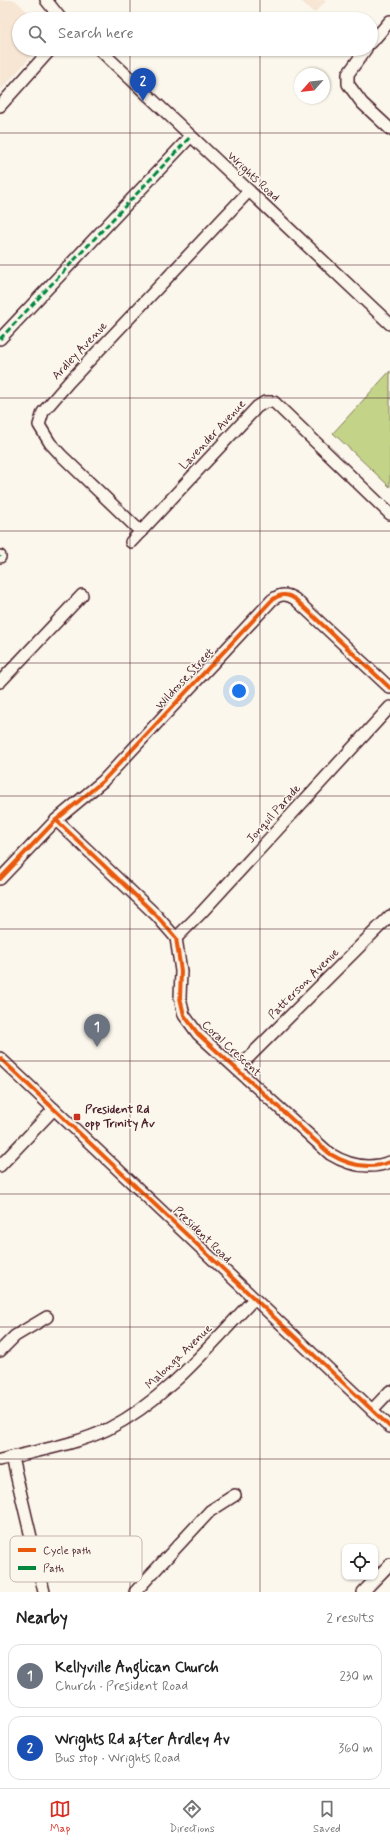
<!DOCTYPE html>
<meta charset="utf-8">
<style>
body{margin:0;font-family:Mynerve,sans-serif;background:#f2f2f2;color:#222}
.controls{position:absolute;right:12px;bottom:12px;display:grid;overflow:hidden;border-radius:8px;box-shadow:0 1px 3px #0004}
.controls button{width:36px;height:36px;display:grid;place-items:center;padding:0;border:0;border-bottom:1px solid #e0e0e0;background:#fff;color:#222;font:20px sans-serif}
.compass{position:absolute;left:294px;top:68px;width:36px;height:36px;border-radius:50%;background:#fff;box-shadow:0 1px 3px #0004;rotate:243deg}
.you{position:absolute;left:239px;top:691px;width:14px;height:14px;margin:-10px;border:3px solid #fff;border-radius:50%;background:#1a73e8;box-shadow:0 0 0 6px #1a73e833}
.badge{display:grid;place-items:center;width:26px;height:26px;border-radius:50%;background:#d93025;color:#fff;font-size:13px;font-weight:700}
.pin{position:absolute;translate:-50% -33px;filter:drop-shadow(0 1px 2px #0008)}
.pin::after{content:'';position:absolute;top:21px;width:14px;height:12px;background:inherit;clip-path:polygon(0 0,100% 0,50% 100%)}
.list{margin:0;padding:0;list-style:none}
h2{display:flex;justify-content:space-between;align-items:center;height:52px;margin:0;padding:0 16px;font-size:17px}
h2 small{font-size:13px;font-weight:400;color:#767676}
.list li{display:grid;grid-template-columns:26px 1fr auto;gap:12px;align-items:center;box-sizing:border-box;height:64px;margin:0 8px 8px;padding:0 8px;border:1px solid #e0e0e0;border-radius:12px}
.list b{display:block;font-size:15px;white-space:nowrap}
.list p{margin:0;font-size:13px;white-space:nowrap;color:#767676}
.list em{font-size:13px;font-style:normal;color:#767676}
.icon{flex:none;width:22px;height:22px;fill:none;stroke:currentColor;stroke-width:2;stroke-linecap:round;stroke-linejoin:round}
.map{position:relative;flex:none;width:390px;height:1592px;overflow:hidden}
.search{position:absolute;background:#fff;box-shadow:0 1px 3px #0004;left:12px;right:12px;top:12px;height:44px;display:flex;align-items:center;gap:10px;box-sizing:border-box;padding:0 14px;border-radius:22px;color:#767676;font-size:15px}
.sheet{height:196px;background:#fff}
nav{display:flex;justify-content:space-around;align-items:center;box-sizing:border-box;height:56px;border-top:1px solid #e0e0e0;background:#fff;font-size:11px;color:#767676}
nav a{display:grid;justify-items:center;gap:2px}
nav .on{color:#d93025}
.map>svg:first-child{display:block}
.built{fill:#f6e6d3}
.green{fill:#c3d489;stroke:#867a5a}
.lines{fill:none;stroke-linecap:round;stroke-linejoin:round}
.minor-casing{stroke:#4a1f2b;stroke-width:14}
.minor{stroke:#fbf7ec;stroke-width:11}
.quiet{stroke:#00873e;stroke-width:3;stroke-dasharray:6 3;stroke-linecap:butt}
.cycleway-casing{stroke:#fbf7ec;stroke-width:6}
.cycleway{stroke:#e8590c;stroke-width:4}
.grid{fill:none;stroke:#4a1f2b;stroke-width:1;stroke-opacity:0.55}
.poi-dot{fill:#c8321e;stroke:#fbf7ec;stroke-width:1.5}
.labels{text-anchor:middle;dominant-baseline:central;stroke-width:3;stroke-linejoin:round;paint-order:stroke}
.street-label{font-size:12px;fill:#4a1f2b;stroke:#fbf7ec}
.poi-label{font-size:12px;font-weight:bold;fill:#4a1f2b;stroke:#fbf7ec;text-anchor:start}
.key{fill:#fbf7ec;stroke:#c6b6b2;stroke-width:1}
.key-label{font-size:11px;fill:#4a1f2b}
</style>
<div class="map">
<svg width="390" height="1592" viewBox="0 0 390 1592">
<rect width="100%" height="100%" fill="#fbf7ec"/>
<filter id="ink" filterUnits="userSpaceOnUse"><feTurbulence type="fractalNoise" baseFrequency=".025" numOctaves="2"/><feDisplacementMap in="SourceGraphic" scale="8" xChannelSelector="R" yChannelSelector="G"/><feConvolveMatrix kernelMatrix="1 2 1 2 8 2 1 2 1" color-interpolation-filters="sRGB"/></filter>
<g filter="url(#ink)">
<g class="built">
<polygon points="0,0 15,0 35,19 19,19 19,49 38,49 0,91"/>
<polygon points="300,0 327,0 314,13"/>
</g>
<polygon class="green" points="390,371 390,487 333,433"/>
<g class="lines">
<g class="minor-casing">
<g id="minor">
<polyline points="46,0 61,19"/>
<polyline points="371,43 390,21"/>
<polyline points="99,49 390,324"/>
<polyline points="366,49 348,74 348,84 362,103 390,129"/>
<polyline points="0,106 51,49"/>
<polyline points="0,339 191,136"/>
<polyline points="141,532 61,455 50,443 39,425 43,412 69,382 249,191"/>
<polyline points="131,542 257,407 265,402 274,402 390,514"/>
<polyline points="0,556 0,557"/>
<polyline points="0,682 82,595"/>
<path d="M56,820l100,95 20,23 5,33 -1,27 4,17 14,19 132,120c18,11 39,16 60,8"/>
<path d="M0,879l56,-59 47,-39 169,-181c8,-6 14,-7 23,-1l95,89"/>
<polyline points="176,938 202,912 390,707"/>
<polyline points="0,1058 390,1427"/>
<polyline points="237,1069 390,916"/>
<polyline points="0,1166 54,1109"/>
<polyline points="0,1351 15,1336 47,1317"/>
<polyline points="372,1410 390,1391"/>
<polyline points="12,1457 44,1592"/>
<path d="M0,1460c35,-9 75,-15 108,-31 59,-30 101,-83 146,-130"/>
<polyline points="135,1592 210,1511 235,1495"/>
<polyline points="363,1592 390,1564"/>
</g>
</g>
<use href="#minor" class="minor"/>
<g class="quiet">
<polyline points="0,339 191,136"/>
<polyline points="0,556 0,557"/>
</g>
<g class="cycleway-casing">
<g id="cycleway">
<path d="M56,820l100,95 20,23 5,33 -1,27 4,17 14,19 132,120c18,11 39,16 60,8"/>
<path d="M0,879l56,-59 47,-39 169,-181c8,-6 14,-7 23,-1l95,89"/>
<polyline points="0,1058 390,1427"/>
</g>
</g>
<use href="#cycleway" class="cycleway"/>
</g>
</g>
<path class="grid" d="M130,0v19M260,0v19M130,49v1543M260,49v1543M0,133h390M0,265h390M0,398h390M0,531h390M0,663h390M0,796h390M0,929h390M0,1061h390M0,1194h390M0,1327h390M0,1459h390"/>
<rect class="poi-dot" x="73" y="1113" width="8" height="8" rx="2"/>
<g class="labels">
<g class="street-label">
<text transform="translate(253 177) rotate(43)">Wrights Road</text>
<text transform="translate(80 351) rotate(-47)">Ardley Avenue</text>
<text transform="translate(213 435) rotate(-47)">Lavender Avenue</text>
<text transform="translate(185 679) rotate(-47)">Wildrose Street</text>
<text transform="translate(274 814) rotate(-48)">Jonquil Parade</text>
<text transform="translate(304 984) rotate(-45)">Patterson Avenue</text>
<text transform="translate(231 1049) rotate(43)">Coral Crescent</text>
<text transform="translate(202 1235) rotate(44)">President Road</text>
<text transform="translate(179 1357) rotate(-44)">Malonga Avenue</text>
</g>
<g class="poi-label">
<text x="85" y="1110">President Rd<tspan x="85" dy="14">opp Trinity Av</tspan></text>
</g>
</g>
<rect x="10" y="1536" width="132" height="46" rx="6" class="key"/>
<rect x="18" y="1548" width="18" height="4" fill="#e8590c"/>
<rect x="18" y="1566" width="18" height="4" fill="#00873e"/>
<g class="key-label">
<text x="43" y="1554">Cycle path</text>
<text x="43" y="1572">Path</text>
</g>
</svg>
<div class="controls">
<button><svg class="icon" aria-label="locate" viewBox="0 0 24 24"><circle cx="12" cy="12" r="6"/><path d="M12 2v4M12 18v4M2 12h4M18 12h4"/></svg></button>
</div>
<svg class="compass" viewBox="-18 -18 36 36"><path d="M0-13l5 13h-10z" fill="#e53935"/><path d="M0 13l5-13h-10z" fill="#767676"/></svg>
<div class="you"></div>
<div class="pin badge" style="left:97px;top:1047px;background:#6b7280">1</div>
<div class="pin badge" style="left:143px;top:101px;background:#1a4fb4">2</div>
<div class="search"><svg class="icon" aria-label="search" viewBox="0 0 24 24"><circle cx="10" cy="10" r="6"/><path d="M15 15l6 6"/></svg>Search here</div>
</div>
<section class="sheet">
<h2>Nearby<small>2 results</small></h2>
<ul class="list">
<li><span class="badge" style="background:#6b7280">1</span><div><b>Kellyville Anglican Church</b><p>Church · President Road</p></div><em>230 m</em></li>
<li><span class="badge" style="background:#1a4fb4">2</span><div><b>Wrights Rd after Ardley Av</b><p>Bus stop · Wrights Road</p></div><em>360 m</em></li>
</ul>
</section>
<nav>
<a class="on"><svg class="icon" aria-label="map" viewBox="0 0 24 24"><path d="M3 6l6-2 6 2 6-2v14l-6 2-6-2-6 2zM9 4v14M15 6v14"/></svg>Map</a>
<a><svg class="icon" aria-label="directions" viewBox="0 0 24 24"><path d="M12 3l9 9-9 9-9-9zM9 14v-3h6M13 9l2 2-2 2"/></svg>Directions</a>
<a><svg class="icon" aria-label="saved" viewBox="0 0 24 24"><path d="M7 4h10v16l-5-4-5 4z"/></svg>Saved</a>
</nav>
